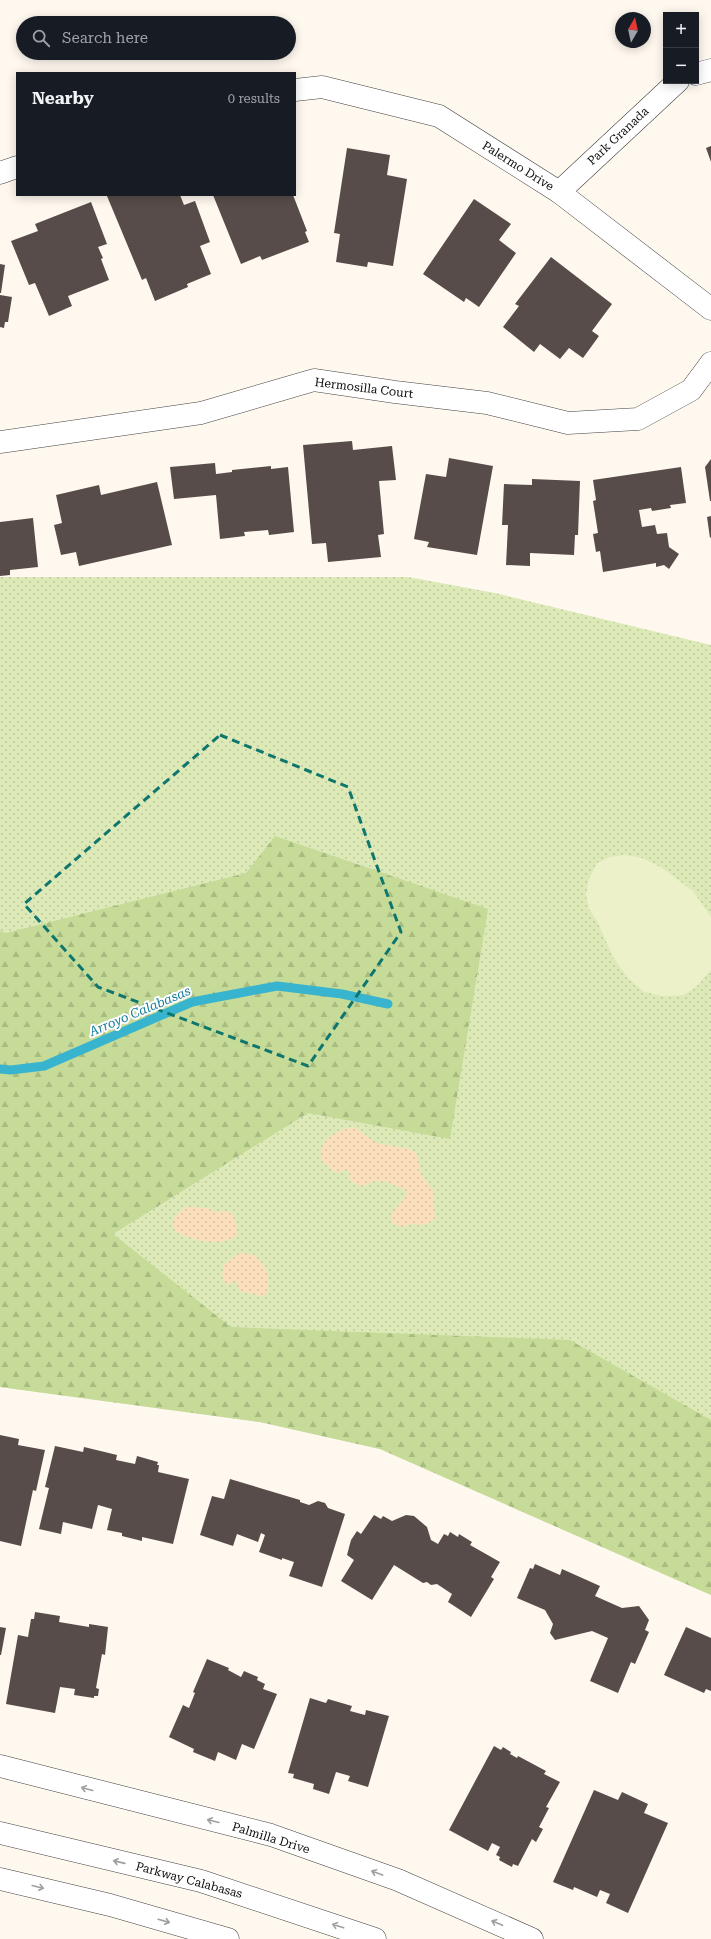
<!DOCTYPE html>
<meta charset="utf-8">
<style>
body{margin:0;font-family:"Roboto Serif",serif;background:#20242c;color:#f1f3f6}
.controls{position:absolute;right:12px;top:12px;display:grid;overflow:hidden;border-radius:0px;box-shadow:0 2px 10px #0003}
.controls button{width:36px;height:36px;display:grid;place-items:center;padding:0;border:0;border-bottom:1px solid #363941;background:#171b24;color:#f1f3f6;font:20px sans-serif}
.compass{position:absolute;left:615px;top:12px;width:36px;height:36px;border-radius:50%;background:#171b24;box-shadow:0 2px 10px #0003;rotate:9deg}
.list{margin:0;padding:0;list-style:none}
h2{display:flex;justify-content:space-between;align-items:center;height:52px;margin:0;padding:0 16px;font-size:17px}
h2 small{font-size:13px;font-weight:400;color:#9ea1a6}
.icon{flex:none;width:22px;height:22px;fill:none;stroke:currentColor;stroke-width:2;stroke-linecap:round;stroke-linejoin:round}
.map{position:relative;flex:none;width:711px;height:1939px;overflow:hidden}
.search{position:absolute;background:#171b24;box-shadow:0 2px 10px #0003;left:16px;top:16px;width:280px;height:44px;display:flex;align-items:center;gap:10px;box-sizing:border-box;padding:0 14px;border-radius:22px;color:#9ea1a6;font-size:15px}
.panel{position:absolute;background:#171b24;box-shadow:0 2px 10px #0003;left:16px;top:72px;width:280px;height:124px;border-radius:0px}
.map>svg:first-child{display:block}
.grass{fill:url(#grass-dots)}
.forest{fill:url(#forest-firs)}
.sand{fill:url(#sand-dots)}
.pitch{fill:#ecf1ca}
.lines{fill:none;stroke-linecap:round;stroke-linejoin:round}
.stream{stroke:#39b4cf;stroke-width:9}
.building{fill:#574c4a}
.minor-casing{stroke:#414141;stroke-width:23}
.tertiary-casing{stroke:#414141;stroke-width:23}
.minor{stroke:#fff;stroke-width:22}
.tertiary{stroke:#fff;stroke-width:22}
.oneway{stroke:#9f9f9f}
.marked{fill:none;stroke:#0f766e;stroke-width:3;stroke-dasharray:8 5;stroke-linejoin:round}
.labels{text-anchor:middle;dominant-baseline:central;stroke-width:4;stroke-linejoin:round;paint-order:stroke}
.street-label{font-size:12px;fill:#0e0e0e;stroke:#fff}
.water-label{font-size:13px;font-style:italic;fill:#157e9b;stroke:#fff}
</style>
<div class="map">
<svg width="711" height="1939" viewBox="0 0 711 1939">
<defs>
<pattern id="grass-dots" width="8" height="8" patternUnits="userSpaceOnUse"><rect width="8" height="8" fill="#ddeab8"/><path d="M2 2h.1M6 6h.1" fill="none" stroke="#bcc89d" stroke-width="1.8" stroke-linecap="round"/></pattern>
<pattern id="forest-firs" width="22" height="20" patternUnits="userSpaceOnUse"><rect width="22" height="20" fill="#c5db97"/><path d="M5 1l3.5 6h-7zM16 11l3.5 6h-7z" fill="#a8bb81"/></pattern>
<pattern id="sand-dots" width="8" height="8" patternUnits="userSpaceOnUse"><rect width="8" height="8" fill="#fbdfbb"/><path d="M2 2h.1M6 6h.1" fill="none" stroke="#d6bea0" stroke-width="1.8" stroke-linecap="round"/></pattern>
</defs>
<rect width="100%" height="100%" fill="#fff8ef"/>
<polygon class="grass" points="0,577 408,577 495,593 711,645 711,1595 380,1449 260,1422 0,1387"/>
<polygon class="forest" points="275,836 488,909 450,1139 308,1113 113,1234 231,1327 570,1340 711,1420 711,1595 380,1449 260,1422 0,1387 0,931 6,933 246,873"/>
<g class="sand">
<path d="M352,1127l5,2 19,14 34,6 7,6 4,19 12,17 2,27 -4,4 -7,3 -14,-1 -9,3c-24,-7 2,-24 6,-33l-2,-4c-7,-4 -18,-9 -27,-9 -15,1 -11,11 -28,-1l-2,-11 -12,4 -14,-13c-7,-18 16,-31 30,-33z"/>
<path d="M188,1207l20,1 6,4 13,-1 6,3 3,9 1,12c-13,13 -51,6 -63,-6l-1,-10 10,-10z"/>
<path d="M240,1253l14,2c13,11 17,21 13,38l-4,3 -24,-5 -2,-9 -3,-1 -7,4c-6,-6 -5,-13 -3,-21z"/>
</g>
<polygon class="pitch" points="624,855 642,858 662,868 693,891 711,917 711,970 695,988 683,995 663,996 644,992 627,977 613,957 597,921 589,909 586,895 589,879 597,863 610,857"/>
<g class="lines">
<polyline class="stream" points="0,1069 11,1070 44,1066 192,1002 277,986 342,994 388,1004"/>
</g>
<g class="building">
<polygon points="711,146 711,162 706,148"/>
<polygon points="347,148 390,155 387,175 407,179 393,266 368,262 367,267 336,262 340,234 334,233"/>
<polygon points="157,195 180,195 184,205 195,201 210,242 200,246 211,274 187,284 188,287 155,301 146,278 142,280 107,196"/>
<polygon points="213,195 293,195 307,231 305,232 309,242 262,260 260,256 241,264"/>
<polygon points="474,199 511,224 499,240 516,253 479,307 466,298 464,302 423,274"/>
<polygon points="91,202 107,244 98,247 103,258 101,259 109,280 68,296 72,306 49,316 35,283 29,285 11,241 38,231 35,224"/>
<polygon points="551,257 612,304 592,331 599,336 583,358 569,348 560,359 540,344 534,352 503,327 519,306 515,304"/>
<polygon points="0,264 5,265 1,293 0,293"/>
<polygon points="0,295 12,297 8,322 5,322 4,328 0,327"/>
<polygon points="352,441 353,450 392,446 396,480 379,481 384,534 378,535 381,557 328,562 326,543 312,544 303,445"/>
<polygon points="449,458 493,466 477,555 427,547 429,542 414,539 426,474 446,477"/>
<polygon points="711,459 711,501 710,501 705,467"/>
<polygon points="215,463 216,474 232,472 232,470 271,466 271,469 288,467 294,532 269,535 268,530 244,532 245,536 220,539 216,495 174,499 170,467"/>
<polygon points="681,467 686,503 670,505 671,508 652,511 651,508 639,510 642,527 655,525 657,534 667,533 669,547 679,554 669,569 664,565 656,567 656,563 603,572 600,551 596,552 593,534 598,533 593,501 596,500 593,480"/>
<polygon points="532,479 580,481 578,535 575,535 574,555 530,553 530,566 506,565 508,525 502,525 504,484 532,485"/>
<polygon points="157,482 172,545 79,566 76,552 61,555 54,525 62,523 56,495 99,485 101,495"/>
<polygon points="711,516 711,537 710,538 707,517"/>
<polygon points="33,518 38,567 10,570 10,575 0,576 0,522"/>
<polygon points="0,1435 19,1439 18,1445 45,1450 36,1491 33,1490 21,1546 0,1541"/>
<polygon points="55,1446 83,1452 84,1447 117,1455 116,1460 135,1464 137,1456 158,1462 157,1465 159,1465 158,1472 189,1479 173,1544 142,1537 142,1541 122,1536 122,1533 107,1530 112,1509 98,1505 92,1529 63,1522 61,1534 39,1529 49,1488 45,1487"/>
<polygon points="230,1479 300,1500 300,1502 309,1505 318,1501 325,1503 328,1508 345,1514 322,1587 289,1576 294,1562 282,1558 282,1560 259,1552 265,1535 261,1533 258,1542 237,1534 233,1546 200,1535 212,1496 224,1499"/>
<polygon points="374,1515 381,1519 383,1516 392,1521 406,1515 414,1516 427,1527 431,1540 438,1544 444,1534 448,1536 450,1532 458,1537 459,1534 472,1542 470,1545 500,1562 491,1577 494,1579 471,1617 448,1602 452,1594 437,1584 431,1585 427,1582 423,1583 394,1565 372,1600 341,1581 354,1560 347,1555 351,1540 357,1531 361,1534"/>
<polygon points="535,1564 560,1575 562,1569 600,1586 595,1596 622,1608 639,1606 649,1620 645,1630 649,1632 635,1664 631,1662 618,1693 590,1681 608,1638 592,1631 555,1640 550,1633 553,1624 545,1610 517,1598 530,1568 533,1569"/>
<polygon points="35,1612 60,1616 59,1622 89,1627 89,1624 108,1627 105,1655 102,1654 96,1688 99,1689 98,1696 94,1696 94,1698 74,1695 75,1689 60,1687 55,1713 6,1704 18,1635 28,1637 31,1619 34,1619"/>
<polygon points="0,1627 6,1628 1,1655 0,1655"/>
<polygon points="686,1627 711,1638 711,1691 706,1689 704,1693 664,1675"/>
<polygon points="207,1659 229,1668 228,1670 241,1677 244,1671 258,1677 257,1680 265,1684 263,1689 277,1694 254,1749 242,1744 236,1760 218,1752 215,1761 193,1752 194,1749 169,1737 183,1705 189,1708 195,1693 193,1692"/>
<polygon points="310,1698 326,1703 328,1699 352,1706 350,1711 365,1715 366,1710 389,1716 368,1787 348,1781 350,1776 336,1772 329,1794 313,1789 314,1784 293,1778 294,1774 288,1773"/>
<polygon points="494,1746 501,1750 503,1747 511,1752 510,1754 517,1758 518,1756 546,1771 544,1774 560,1782 546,1807 549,1808 539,1827 543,1829 536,1842 532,1839 518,1866 513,1864 512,1867 499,1860 500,1857 496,1855 500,1847 492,1843 488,1851 449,1830"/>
<polygon points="594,1790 618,1800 622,1792 648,1804 644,1813 668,1823 628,1913 606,1903 610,1894 600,1890 597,1897 574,1887 573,1890 553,1882"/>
</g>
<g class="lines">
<g class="minor-casing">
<g id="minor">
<polyline points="696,74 711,70"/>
<polyline points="295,90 322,87 439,116 559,192 711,309"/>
<polyline points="0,173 17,167"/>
<polyline points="559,192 678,81"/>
<polyline points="0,442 201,413 314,380 395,392 487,403 568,423 638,419 691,390 711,363"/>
<polyline points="0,1766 271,1835 398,1880 532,1939"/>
</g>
</g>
<g class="tertiary-casing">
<g id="tertiary">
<polyline points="0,1833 201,1881 375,1939"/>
<polyline points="0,1879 110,1905 228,1939"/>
</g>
</g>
<use href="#minor" class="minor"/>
<use href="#tertiary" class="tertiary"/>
</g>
<defs><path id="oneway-shaft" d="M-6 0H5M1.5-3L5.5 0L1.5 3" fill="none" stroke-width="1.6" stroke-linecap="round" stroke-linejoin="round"/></defs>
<g class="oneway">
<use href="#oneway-shaft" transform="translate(87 1789) rotate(-165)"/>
<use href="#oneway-shaft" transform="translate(213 1821) rotate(-166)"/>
<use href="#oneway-shaft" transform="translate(119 1862) rotate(-167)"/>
<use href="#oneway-shaft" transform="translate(377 1873) rotate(-160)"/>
<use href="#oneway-shaft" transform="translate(38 1887) rotate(14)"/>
<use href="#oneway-shaft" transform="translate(164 1921) rotate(16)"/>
<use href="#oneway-shaft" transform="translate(497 1923) rotate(-157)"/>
<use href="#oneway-shaft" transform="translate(338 1926) rotate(-162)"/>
</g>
<path class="marked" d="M220,735l128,52 53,145 -93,134 -210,-79 -74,-83z"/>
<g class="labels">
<g class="street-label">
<text transform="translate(618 136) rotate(-43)">Park Granada</text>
<text transform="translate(518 166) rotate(32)">Palermo Drive</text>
<text transform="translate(364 388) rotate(7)">Hermosilla Court</text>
<text transform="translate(271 1838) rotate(17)">Palmilla Drive</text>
<text transform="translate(189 1880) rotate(15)">Parkway Calabasas</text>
</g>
<g class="water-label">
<text transform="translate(140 1011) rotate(-23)">Arroyo Calabasas</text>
</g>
</g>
</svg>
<div class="controls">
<button>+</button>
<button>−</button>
</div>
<svg class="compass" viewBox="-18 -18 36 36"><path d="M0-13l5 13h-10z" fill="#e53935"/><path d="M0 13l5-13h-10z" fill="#9ea1a6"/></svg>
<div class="search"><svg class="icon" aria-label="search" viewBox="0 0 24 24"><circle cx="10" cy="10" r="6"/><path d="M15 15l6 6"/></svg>Search here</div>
<section class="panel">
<h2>Nearby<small>0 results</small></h2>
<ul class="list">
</ul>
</section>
</div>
